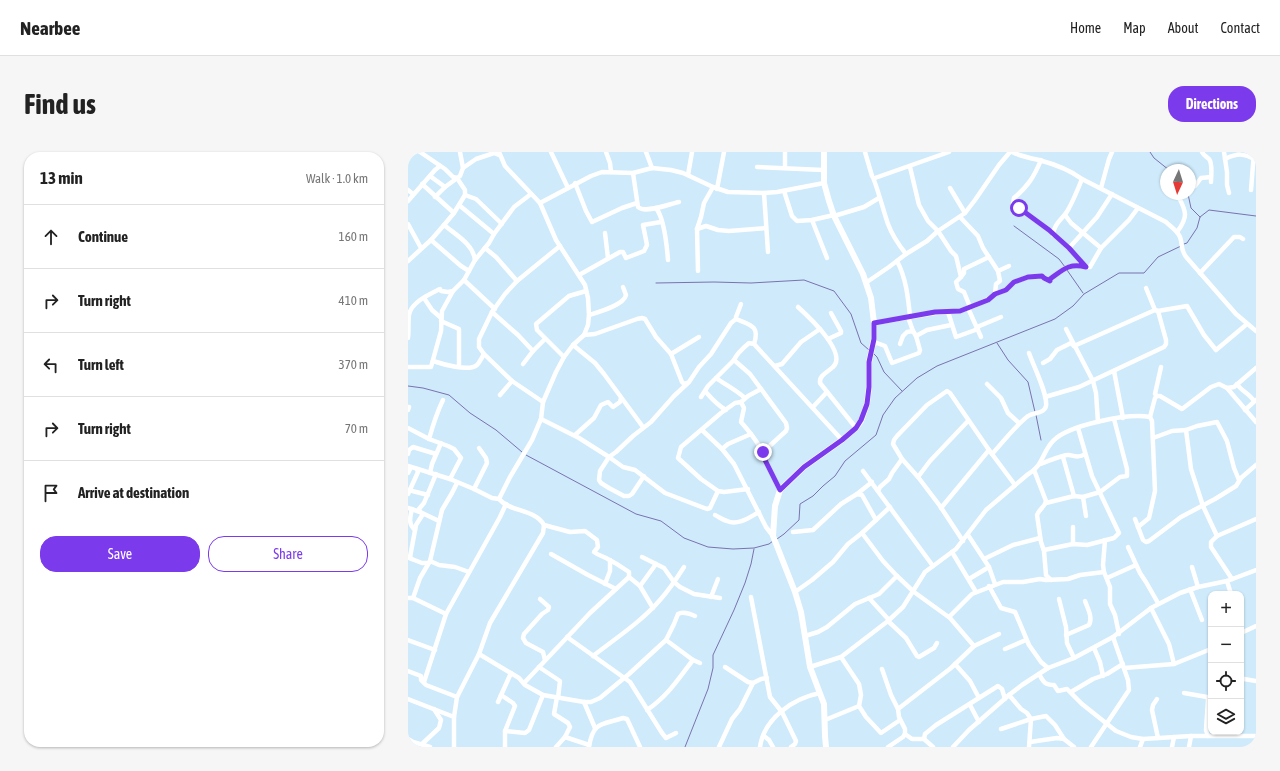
<!DOCTYPE html>
<meta charset="utf-8">
<style>
body{margin:0;font-family:"Asap Condensed",sans-serif;background:#f6f6f6;color:#222}
.controls{position:absolute;right:12px;bottom:12px;display:grid;overflow:hidden;border-radius:8px;box-shadow:0 1px 3px #0004}
.controls button{width:36px;height:36px;display:grid;place-items:center;padding:0;border:0;border-bottom:1px solid #e0e0e0;background:#fff;color:#222;font:20px sans-serif}
.compass{position:absolute;left:752px;top:12px;width:36px;height:36px;border-radius:50%;background:#fff;box-shadow:0 1px 3px #0004;rotate:184deg}
.stop{position:absolute;width:12px;height:12px;margin:-9px;border:3px solid #7c3aed;border-radius:50%;background:#fff}
.stop.end{background:#7c3aed;border-color:#fff;box-shadow:0 1px 4px #0008}
.list{margin:0;padding:0;list-style:none}
h2{display:flex;justify-content:space-between;align-items:center;height:52px;margin:0;padding:0 16px;font-size:17px}
h2 small{font-size:13px;font-weight:400;color:#767676}
.list li{display:grid;grid-template-columns:26px 1fr auto;gap:12px;align-items:center;box-sizing:border-box;height:64px;padding:0 16px;border-top:1px solid #e0e0e0}
.list b{display:block;font-size:15px;white-space:nowrap}
.list em{font-size:13px;font-style:normal;color:#767676}
.actions{display:flex;gap:8px;padding:12px 16px}
.actions a{flex:1;padding:9px 0;border:1px solid #7c3aed;border-radius:16px;text-align:center;font-size:14px;color:#7c3aed}
.actions .main{background:#7c3aed;color:#fff}
.icon{flex:none;width:22px;height:22px;fill:none;stroke:currentColor;stroke-width:2;stroke-linecap:round;stroke-linejoin:round}
.map{position:relative;flex:none;width:848px;height:595px;overflow:hidden;border-radius:16px}
header{display:flex;align-items:center;gap:24px;box-sizing:border-box;height:56px;padding:0 20px;background:#fff;border-bottom:1px solid #e0e0e0}
header strong{font-size:19px}
nav{display:flex;gap:22px;margin-inline-start:auto;font-size:14px}
.intro{display:flex;align-items:center;justify-content:space-between;box-sizing:border-box;height:96px;padding:0 24px}
h1{margin:0;font-size:28px}
.button{padding:10px 18px;border-radius:16px;background:#7c3aed;color:#fff;font-size:14px;font-weight:700}
main{display:flex;gap:24px;padding:0 24px}
aside{flex:1;background:#fff;border-radius:16px;box-shadow:0 1px 3px #0004}
.map>svg:first-child{display:block}
.lines{fill:none;stroke-linecap:round;stroke-linejoin:round}
.stream{stroke:#7a72af;stroke-width:1}
.street{stroke:#fff;stroke-width:4.5}
.secondary{stroke:#fff;stroke-width:6}
.route{stroke:#7c3aed;stroke-width:5}
</style>
<header>
<strong>Nearbee</strong>
<nav><a>Home</a><a>Map</a><a>About</a><a>Contact</a></nav>
</header>
<div class="intro"><h1>Find us</h1><a class="button">Directions</a></div>
<main>
<aside>
<h2>13 min<small>Walk · 1.0 km</small></h2>
<ul class="list">
<li><svg class="icon" aria-label="ahead" viewBox="0 0 24 24"><path d="M12 20V5M6 11l6-6 6 6"/></svg><div><b>Continue</b></div><em>160 m</em></li>
<li><svg class="icon" aria-label="right" viewBox="0 0 24 24"><path d="M7 20v-9h11M14 6l5 5-5 5"/></svg><div><b>Turn right</b></div><em>410 m</em></li>
<li><svg class="icon" aria-label="left" viewBox="0 0 24 24"><path d="M17 20v-9H6M10 6l-5 5 5 5"/></svg><div><b>Turn left</b></div><em>370 m</em></li>
<li><svg class="icon" aria-label="right" viewBox="0 0 24 24"><path d="M7 20v-9h11M14 6l5 5-5 5"/></svg><div><b>Turn right</b></div><em>70 m</em></li>
<li><svg class="icon" aria-label="arrive" viewBox="0 0 24 24"><path d="M6 21V4h12l-3 4 3 4H6"/></svg><div><b>Arrive at destination</b></div></li>
</ul>
<div class="actions"><a class="main">Save</a><a>Share</a></div>
</aside>
<div class="map">
<svg width="848" height="595" viewBox="0 0 848 595">
<rect width="100%" height="100%" fill="#ceeafb"/>
<g class="lines">
<g class="stream">
<polyline points="742,0 746,6 761,18"/>
<polyline points="780,42 783,56 792,65"/>
<polyline points="606,74 651,107 657,115"/>
<polyline points="776,92 779,91 789,76 792,65 801,58 848,64"/>
<polyline points="659,118 675,141"/>
<polyline points="248,131 306,130 343,131 396,128 426,139 443,162 453,191 461,198"/>
<polyline points="589,191 600,208 620,230 627,260"/>
<polyline points="465,201 469,205 476,220 494,239"/>
<polyline points="0,234 15,236 41,243 62,261 88,278 114,300"/>
<polyline points="628,263 633,288"/>
<polyline points="118,303 228,362 253,369 276,386 300,395 325,397 346,396 361,392 365,389"/>
<polyline points="369,387 376,382 391,368 392,352 405,344 415,334 427,324 437,309 468,283 475,263 487,246 509,226 529,214 647,167 665,154 676,142 711,121 736,121 750,105 773,94"/>
<polyline points="277,595 300,537 305,516 305,503 326,458 337,431 343,412 346,397"/>
</g>
<g class="street">
<polyline points="52,0 55,16"/>
<polyline points="143,0 160,36"/>
<polyline points="198,0 202,11 203,20"/>
<polyline points="238,0 244,16"/>
<polyline points="377,0 377,16"/>
<path d="M457,0l7,24c3,3 13,40 16,48 4,11 10,20 18,30"/>
<path d="M604,0c8,4 18,6 27,8 15,4 31,10 43,19l84,43c5,5 11,8 14,15 3,8 0,13 7,21l49,56 20,17"/>
<path d="M794,0c2,4 4,4 7,7 4,5 2,16 2,23"/>
<polyline points="816,0 819,20 819,33 821,41"/>
<path d="M817,7c13,-6 18,-6 31,1"/>
<path d="M633,8c-7,17 -13,26 -27,38l-1,6c9,7 18,13 28,20 16,11 32,28 45,43h4l11,-19 28,-28 9,-12"/>
<polyline points="349,15 415,18"/>
<polyline points="502,15 511,53 520,69 530,79 543,99 548,104 553,125 548,130 550,137 556,140 562,155"/>
<path d="M225,21l5,34c7,7 31,-3 41,-5"/>
<polyline points="280,23 284,0"/>
<polyline points="22,24 37,35"/>
<polyline points="467,26 541,0"/>
<polyline points="167,31 178,59 184,70 214,56 229,51"/>
<polyline points="14,32 46,61"/>
<polyline points="787,34 793,26 803,25"/>
<polyline points="542,36 557,61"/>
<polyline points="693,36 701,7 704,0"/>
<polyline points="309,37 316,0"/>
<polyline points="0,38 5,42"/>
<polyline points="843,38 846,0"/>
<polyline points="376,39 384,64 389,69 404,68 426,63"/>
<polyline points="356,41 360,100"/>
<polyline points="57,43 68,47 94,72"/>
<polyline points="27,45 37,35 52,24 55,16 68,7 86,1 91,3"/>
<polyline points="0,49 27,18 32,14"/>
<polyline points="132,51 183,24 194,20 225,21 244,16 263,18 275,21 305,35 320,40 356,41 369,40 416,31"/>
<polyline points="51,53 86,82"/>
<path d="M248,56c8,10 11,39 12,52"/>
<polyline points="657,63 663,71 693,96"/>
<polyline points="426,64 456,55 471,46"/>
<polyline points="552,65 570,84 575,96 590,119"/>
<polyline points="404,68 419,106"/>
<polyline points="0,72 13,96"/>
<path d="M36,73c12,10 29,19 31,35"/>
<polyline points="289,77 298,74 310,78 321,79 358,76"/>
<path d="M769,80c11,-15 10,-20 1,-36"/>
<polyline points="197,81 200,106"/>
<path d="M645,83c1,-13 11,-16 16,-27 5,-9 9,-19 13,-29"/>
<polyline points="23,88 53,114 61,119"/>
<polyline points="77,96 88,105 109,129"/>
<polyline points="661,96 689,65 704,42"/>
<polyline points="0,109 23,88 36,73 46,61 57,43 57,38 49,26 45,25 37,17 12,0"/>
<path d="M489,109c9,17 11,36 13,55"/>
<polyline points="290,119 289,77 293,65 296,51 305,35"/>
<polyline points="792,121 826,85 832,85 835,87"/>
<polyline points="171,123 212,100 215,100 218,106 236,99 239,93 235,73 253,70"/>
<polyline points="553,125 556,121 556,117 581,105"/>
<polyline points="56,128 87,157"/>
<polyline points="459,130 481,115 498,102 519,89 530,79 557,61 567,48 591,13 602,0"/>
<polyline points="738,136 747,158"/>
<polyline points="587,142 588,132 592,129 590,119 601,114"/>
<polyline points="16,146 24,158 32,165"/>
<path d="M390,155c11,10 50,46 35,60 -5,5 -14,8 -13,16l36,45"/>
<polyline points="560,156 573,185"/>
<polyline points="84,160 110,183 125,199"/>
<polyline points="540,160 548,185 570,177"/>
<path d="M181,163c10,-3 35,-10 37,-20l-3,-8"/>
<polyline points="500,165 505,179"/>
<path d="M328,167c15,6 24,7 18,25"/>
<polyline points="33,169 51,177 51,215"/>
<path d="M466,171l61,-10 25,-2 14,-5 14,-7 7,-5 11,-4 8,-8 14,-5 14,-1 2,2 6,3v-2c14,-10 19,-16 36,-12"/>
<polyline points="569,175 593,165"/>
<polyline points="658,177 685,229 688,241 690,270"/>
<polyline points="176,183 187,182 229,167 234,166 237,167 248,185 263,202 274,230 276,232 279,231"/>
<path d="M0,186c1,-8 0,-16 1,-23 2,-13 21,-21 31,-26l1,2 7,1 5,-1"/>
<polyline points="420,187 433,181 433,179 423,161"/>
<polyline points="464,192 469,191 477,194 484,211 511,201 512,198 508,184"/>
<polyline points="492,192 495,184 499,180 505,179 508,184 519,178 543,173"/>
<polyline points="165,193 187,211 196,222 235,275"/>
<polyline points="666,194 747,158 750,159 779,154 796,183 808,198 839,172"/>
<polyline points="263,202 291,185"/>
<polyline points="156,205 129,178 128,172 161,144 178,139"/>
<polyline points="326,208 342,222 378,271 379,276 378,279 355,300"/>
<path d="M25,209c9,3 36,11 44,4 3,-3 5,-8 7,-11"/>
<polyline points="635,211 642,207 649,198 663,191 666,194"/>
<polyline points="115,212 125,199 137,187"/>
<polyline points="367,214 374,212 393,190 412,177"/>
<polyline points="0,215 23,215 33,179 34,159 45,139 56,128 67,108 81,91 86,82 106,55 123,42"/>
<polyline points="706,219 715,266"/>
<path d="M308,226c10,7 20,12 29,20"/>
<polyline points="579,232 593,246 600,261 611,271"/>
<path d="M829,232c4,7 12,9 17,17"/>
<polyline points="819,236 826,235 848,216"/>
<path d="M297,239c7,8 12,14 21,19"/>
<polyline points="92,243 104,229"/>
<polyline points="749,244 752,244 774,257 803,235 811,232 819,236 848,270"/>
<path d="M293,245l7,-11 26,-26c3,-7 9,-12 15,-17l5,1 88,96"/>
<polyline points="637,245 671,235 756,195 758,192 758,188 750,159"/>
<polyline points="135,250 104,229 76,202 71,195 71,187 84,160 97,142 109,129 152,94"/>
<path d="M333,250l3,6 -3,14c7,8 21,24 22,34l17,34"/>
<polyline points="405,255 419,240"/>
<polyline points="0,258 1,255"/>
<polyline points="837,258 848,248"/>
<polyline points="133,267 171,286 201,305 215,315 227,318 257,341 299,357 302,356 310,339"/>
<polyline points="0,276 21,287 40,294 46,297 53,306 42,327"/>
<polyline points="294,278 314,297 326,312 358,375 365,384"/>
<polyline points="778,278 783,317 795,354 809,384"/>
<polyline points="167,283 186,266 193,253 200,250 205,255 212,250 213,246"/>
<polyline points="745,286 764,279 778,278 789,274 809,270 819,289 826,316 831,328"/>
<path d="M21,287c4,-14 8,-27 14,-39"/>
<polyline points="314,297 320,292 343,282"/>
<polyline points="0,302 1,298 5,295 28,302"/>
<path d="M584,302c12,-13 23,-28 36,-38 6,-4 16,-2 18,-10 2,-12 -13,-41 -17,-53"/>
<polyline points="655,305 666,344"/>
<path d="M632,312c7,-2 23,-10 29,-9 6,1 10,3 16,-1"/>
<polyline points="0,314 42,327 66,337 84,346 91,347"/>
<path d="M626,318l12,31c-1,6 -7,8 -9,14l4,27 3,9 2,24 5,5"/>
<polyline points="455,319 525,414"/>
<polyline points="0,321 3,315"/>
<polyline points="22,321 24,312 33,291"/>
<polyline points="236,324 224,342 221,344 216,344 201,336 193,331 191,328 192,319 201,305 208,300 225,284 243,270 266,244 281,230 291,215 303,202 323,171 328,167 328,165 333,152"/>
<polyline points="510,325 522,309 560,269"/>
<polyline points="66,337 79,311 78,306 71,296"/>
<polyline points="340,337 316,340 310,339 293,327 270,306 273,295 313,261 327,251 333,250 340,244 353,237"/>
<polyline points="0,338 20,343"/>
<polyline points="470,339 472,335 481,327 484,321 494,307"/>
<polyline points="0,342 10,320 9,317"/>
<polyline points="449,342 464,330"/>
<polyline points="675,345 678,364"/>
<polyline points="638,351 666,344 675,345 692,340 712,325 719,324 719,317 706,267"/>
<polyline points="0,356 12,360 31,369"/>
<polyline points="533,356 581,298"/>
<path d="M4,357c-2,8 -4,15 3,21"/>
<polyline points="12,360 11,357 16,351 28,322"/>
<path d="M307,363c4,2 8,5 12,6 11,5 23,-4 32,-9"/>
<polyline points="727,367 735,388 738,390 741,389 773,365 807,347 828,334 833,326 848,313"/>
<path d="M136,373l26,7 15,-1 12,9 1,7 -4,5c4,3 8,4 12,6 8,4 16,9 23,14v5"/>
<polyline points="730,375 741,366 747,339 744,269 742,265 747,246 749,244 747,242 753,215"/>
<polyline points="385,380 405,378 433,352 449,342 454,343 468,368"/>
<polyline points="454,381 475,409 489,424 506,440 542,466 566,494"/>
<polyline points="560,383 581,415 587,432"/>
<polyline points="697,388 695,413 696,420 702,435 702,452 707,463 711,482"/>
<polyline points="555,389 532,354 510,325 494,307 485,292 486,288 489,284 519,253 539,239 542,241 581,298 607,333"/>
<polyline points="665,392 665,375"/>
<polyline points="720,395 732,421 738,430 750,451"/>
<polyline points="636,398 665,392 679,393 706,386 711,381 684,324 670,276"/>
<polyline points="544,400 568,440"/>
<polyline points="143,402 180,423 208,437"/>
<polyline points="234,405 256,416 266,430 272,435 286,442 312,446"/>
<polyline points="1,406 14,411 20,411"/>
<polyline points="3,406 2,405 8,373 15,362"/>
<polyline points="576,407 605,393 632,386"/>
<polyline points="22,409 31,413 47,415 61,420"/>
<polyline points="784,415 790,435"/>
<polyline points="699,426 728,413"/>
<polyline points="561,427 581,415"/>
<polyline points="824,427 803,395 803,390 809,384 848,367"/>
<polyline points="819,429 823,442"/>
<polyline points="197,432 202,419 202,408"/>
<polyline points="232,434 248,412"/>
<polyline points="581,434 593,456 607,460 621,493 633,510 640,516"/>
<polyline points="782,437 794,468"/>
<polyline points="387,440 404,428 425,410 440,392 454,381 482,355"/>
<polyline points="303,445 310,427"/>
<polyline points="343,445 362,545 374,560 388,589 387,592 383,595"/>
<polyline points="0,446 5,446 38,462"/>
<polyline points="5,446 12,426 22,409 34,358 44,341 49,331"/>
<polyline points="461,446 481,468"/>
<polyline points="132,447 141,455 140,458 134,462 116,482 115,486 118,491 135,500 137,508"/>
<polyline points="651,447 658,475 659,491 666,506"/>
<polyline points="743,456 761,492 766,512"/>
<polyline points="541,465 564,442 595,430 615,430 632,427 638,428 660,427 672,423 696,420"/>
<polyline points="480,469 498,486 509,504 511,505 526,496 529,491"/>
<polyline points="833,481 848,474"/>
<path d="M658,483l23,-10c4,-7 -1,-16 -4,-24"/>
<polyline points="397,484 410,480 419,475 447,452 471,442 489,424"/>
<polyline points="159,485 222,530 254,581 258,586 268,581"/>
<polyline points="0,488 27,498"/>
<polyline points="258,488 285,508 292,511"/>
<polyline points="686,496 692,510 695,524"/>
<polyline points="597,497 618,488"/>
<path d="M71,502l40,24 6,7 18,10 41,7h7l9,-4 29,-24 37,-34 8,-16 4,-10c5,-3 12,0 17,2"/>
<path d="M185,504c23,-18 48,-34 67,-56 9,-10 17,-22 24,-33"/>
<polyline points="433,505 451,532 453,543 451,554 458,565 473,581 492,568"/>
<polyline points="547,512 562,529 570,544 572,545"/>
<polyline points="131,515 152,529 150,546"/>
<polyline points="317,515 340,530 345,531"/>
<path d="M402,515l31,-10 47,-36 15,-14 22,-35 31,-23 30,-39 41,-35c17,-10 14,-21 26,-34 15,-16 75,-28 97,-24"/>
<polyline points="716,516 766,512 803,497"/>
<polyline points="474,517 483,543 490,557 491,565 497,577 497,582 504,587 516,587 525,595"/>
<polyline points="0,519 13,524 13,528 18,533 49,545"/>
<path d="M631,522c4,7 5,11 15,11l4,6 9,-2 15,15 34,27 15,6 12,2 48,-3h65"/>
<polyline points="836,527 848,529"/>
<polyline points="16,530 38,462 92,365 98,352"/>
<polyline points="116,531 182,461 221,425 232,434 245,456"/>
<polyline points="663,540 685,527 699,522 715,512"/>
<polyline points="776,541 799,545 800,548 798,578 800,584"/>
<polyline points="93,543 105,551 107,554 97,579 97,595"/>
<polyline points="601,543 613,557 619,561 623,567 621,595"/>
<polyline points="0,547 46,565"/>
<polyline points="749,547 745,553 744,558 750,586"/>
<polyline points="90,550 103,521"/>
<polyline points="176,550 187,576"/>
<polyline points="562,553 571,570"/>
<polyline points="490,557 543,516 566,494 591,482"/>
<path d="M239,558c21,-14 31,-31 46,-50"/>
<polyline points="417,568 451,554"/>
<polyline points="593,577 623,567 638,564 647,573 656,587 666,595"/>
<polyline points="97,579 117,581 121,578 135,543"/>
<polyline points="356,584 361,588 365,595"/>
<polyline points="157,585 181,593"/>
<polyline points="0,587 5,590 22,595"/>
<polyline points="516,587 517,582 528,573 590,534 594,537 597,547"/>
<polyline points="622,590 649,586 656,587"/>
<polyline points="14,592 31,576 33,568 26,557"/>
<path d="M46,595v-30l3,-20 22,-43 11,-31 53,-90 1,-8c-9,-16 -34,-13 -45,-26l11,-22 22,-37 9,-21 2,-17 13,-30 8,-15 9,-12 11,-10 4,-10 1,-10 -1,-17 -3,-13 -29,-45 -16,-37 -35,-37 -6,-14"/>
<polyline points="148,595 157,585 162,575 160,571 146,562 149,545"/>
<path d="M181,595c4,-26 13,-22 34,-29l4,1 13,28"/>
<polyline points="311,595 324,567 332,557 345,531 353,527 359,526"/>
<path d="M352,595c4,-29 34,-49 60,-54"/>
<polyline points="480,595 495,585 497,582"/>
<polyline points="545,595 561,578 601,543 614,533 640,516 666,506 705,485 743,456 772,441 790,435 819,429 848,418"/>
<polyline points="683,595 721,538 720,528 705,485"/>
<polyline points="732,595 735,587"/>
<polyline points="764,595 766,585"/>
<polyline points="781,595 783,584"/>
</g>
<polyline class="secondary" points="416,0 416,31 421,49 426,64 455,122 463,146 466,171 466,187 461,210 461,235 459,252 453,269 448,276 434,288 396,315 372,338 367,354 365,384 387,440 393,460 402,515 416,552 417,584 418,595"/>
</g>
<g class="lines">
<path class="route" d="M355,300v4l17,34 24,-23 38,-27 14,-12 5,-8 6,-16 2,-17v-25l5,-23v-16l61,-11 25,-1 28,-11 7,-6 11,-4 8,-8 14,-5 14,-1 2,2 6,3v-2c14,-10 19,-16 36,-12l-17,-19 -20,-18 -30,-22"/>
</g>
</svg>
<div class="controls">
<button>+</button>
<button>−</button>
<button><svg class="icon" aria-label="locate" viewBox="0 0 24 24"><circle cx="12" cy="12" r="6"/><path d="M12 2v4M12 18v4M2 12h4M18 12h4"/></svg></button>
<button><svg class="icon" aria-label="layers" viewBox="0 0 24 24"><path d="M12 4l9 5-9 5-9-5zM3 14l9 5 9-5"/></svg></button>
</div>
<svg class="compass" viewBox="-18 -18 36 36"><path d="M0-13l5 13h-10z" fill="#e53935"/><path d="M0 13l5-13h-10z" fill="#767676"/></svg>
<div class="stop" style="left:611px;top:56px"></div>
<div class="stop end" style="left:355px;top:300px"></div>
</div>
</main>
